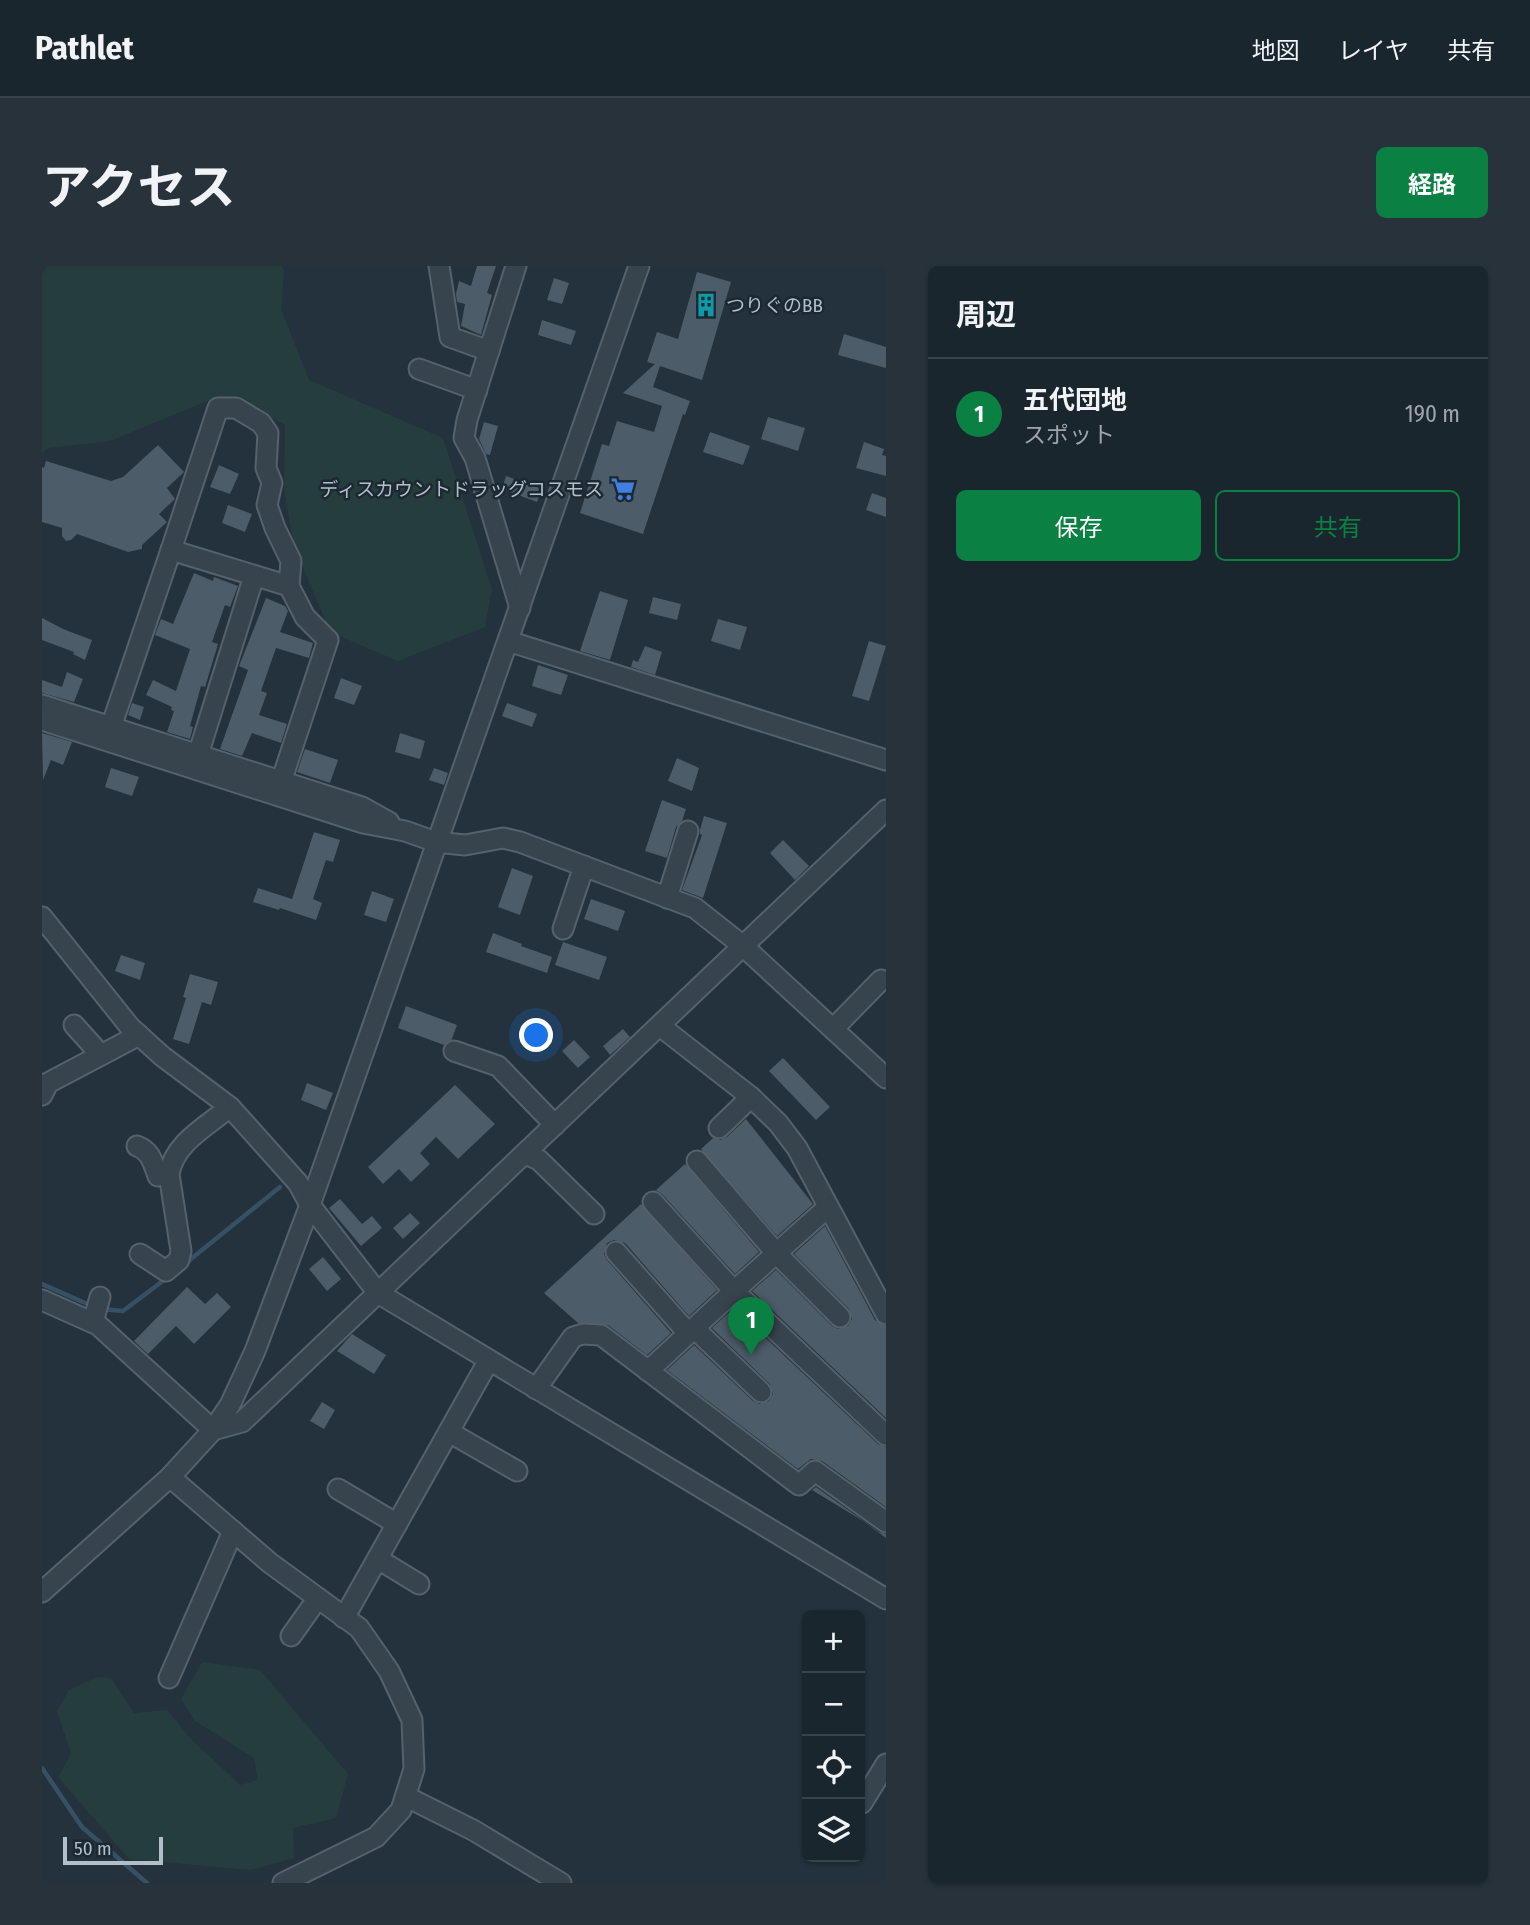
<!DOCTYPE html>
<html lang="ja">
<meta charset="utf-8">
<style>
body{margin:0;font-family:"Fira Sans Condensed","Noto Sans JP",sans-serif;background:#27323a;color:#f1f3f6}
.controls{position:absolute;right:21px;bottom:21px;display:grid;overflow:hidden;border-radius:10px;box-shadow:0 2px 5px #0004}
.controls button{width:63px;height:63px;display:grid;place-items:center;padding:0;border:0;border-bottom:2px solid #38434a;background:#1a262e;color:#f1f3f6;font:35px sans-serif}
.scale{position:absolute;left:21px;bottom:18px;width:100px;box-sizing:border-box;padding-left:7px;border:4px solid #b2bec8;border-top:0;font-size:19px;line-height:24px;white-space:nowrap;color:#b2bec8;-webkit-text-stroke:5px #1c2832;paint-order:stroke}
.you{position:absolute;left:495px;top:770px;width:24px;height:24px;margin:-18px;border:5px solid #fff;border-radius:50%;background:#1a73e8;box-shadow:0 0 0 10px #1a73e833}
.badge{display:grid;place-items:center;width:46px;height:46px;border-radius:50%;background:#0b8043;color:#fff;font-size:23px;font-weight:700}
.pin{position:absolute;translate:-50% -58px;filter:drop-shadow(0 2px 4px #0008)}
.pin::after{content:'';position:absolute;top:37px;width:24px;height:21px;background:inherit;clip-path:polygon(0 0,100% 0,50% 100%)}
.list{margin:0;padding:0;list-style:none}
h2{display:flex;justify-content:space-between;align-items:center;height:91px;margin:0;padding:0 28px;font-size:30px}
h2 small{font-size:23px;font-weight:400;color:#9fa5aa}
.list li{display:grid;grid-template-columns:46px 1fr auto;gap:21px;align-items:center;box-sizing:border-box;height:112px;padding:0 28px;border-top:2px solid #38434a}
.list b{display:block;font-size:26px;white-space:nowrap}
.list p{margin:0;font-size:23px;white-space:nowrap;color:#9fa5aa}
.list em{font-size:23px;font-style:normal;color:#9fa5aa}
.actions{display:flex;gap:14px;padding:21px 28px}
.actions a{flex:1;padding:16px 0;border:2px solid #0b8043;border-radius:10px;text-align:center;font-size:24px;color:#0b8043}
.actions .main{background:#0b8043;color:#fff}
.icon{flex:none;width:38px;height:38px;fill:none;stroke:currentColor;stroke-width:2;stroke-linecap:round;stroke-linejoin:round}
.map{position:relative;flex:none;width:844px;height:1617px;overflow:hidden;border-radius:10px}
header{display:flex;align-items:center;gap:42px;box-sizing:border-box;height:98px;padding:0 35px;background:#1a262e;border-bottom:2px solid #38434a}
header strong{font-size:33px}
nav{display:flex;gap:38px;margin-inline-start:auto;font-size:24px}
.intro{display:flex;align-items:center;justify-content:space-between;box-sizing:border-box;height:168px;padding:0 42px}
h1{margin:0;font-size:49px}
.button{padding:18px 32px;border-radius:10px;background:#0b8043;color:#fff;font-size:24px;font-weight:700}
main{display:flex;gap:42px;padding:0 42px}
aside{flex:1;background:#1a262e;border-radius:10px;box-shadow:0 2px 5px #0004}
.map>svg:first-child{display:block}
.green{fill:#253e3d}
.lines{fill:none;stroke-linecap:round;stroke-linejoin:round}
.stream{stroke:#365164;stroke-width:4.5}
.building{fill:#4c5c68}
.minor-casing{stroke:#55616b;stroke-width:23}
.minor{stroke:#37434d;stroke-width:19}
.labels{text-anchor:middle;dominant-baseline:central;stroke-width:5;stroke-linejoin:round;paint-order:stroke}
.poi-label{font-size:19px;fill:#b2bec8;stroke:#1c2832;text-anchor:start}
</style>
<header>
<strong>Pathlet</strong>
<nav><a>地図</a><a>レイヤ</a><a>共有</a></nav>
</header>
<div class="intro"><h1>アクセス</h1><a class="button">経路</a></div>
<main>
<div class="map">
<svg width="844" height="1617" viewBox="0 0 844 1617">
<rect width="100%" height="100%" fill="#23323d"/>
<g class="green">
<polygon points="0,0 239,0 242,5 239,43 267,114 401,172 450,323 443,361 356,395 288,366 252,280 242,223 243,159 196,133 168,134 68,175 6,182 0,187"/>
<polygon points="160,1396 218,1404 306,1508 294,1552 251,1562 252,1592 209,1604 87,1593 16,1511 29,1488 15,1445 27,1424 55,1411 69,1412 92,1447 125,1444 148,1472 198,1519 216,1514 212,1492 153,1455 139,1433"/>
</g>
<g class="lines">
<g class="stream">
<polyline points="144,997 238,921"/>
<polyline points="0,1018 50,1040"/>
<polyline points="59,1043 81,1045 126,1011"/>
<polyline points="0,1502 40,1561 105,1617"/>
</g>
</g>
<g class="building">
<polygon points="435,0 454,0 445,27 450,29 439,69 419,60 423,38 415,36 414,28 417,15 429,20"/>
<polygon points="655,6 689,16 660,114 618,100 611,121 648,135 643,149 641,148 601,268 538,247 560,178 567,180 575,155 612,166 620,140 581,127 613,98 605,96 615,66 636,73"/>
<polygon points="512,12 527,17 520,38 505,34"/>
<polygon points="500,54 534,65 529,79 496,69"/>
<polygon points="802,68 844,81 844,102 796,89"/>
<polygon points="726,151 763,162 756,185 719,173"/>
<polygon points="442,156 456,160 448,189 444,188 437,173"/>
<polygon points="668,166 708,180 701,199 661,186"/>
<polygon points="822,176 842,183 840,189 844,190 844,210 814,202"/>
<polygon points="116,179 142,206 125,222 133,233 117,248 125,256 100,279 100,283 86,286 35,268 29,274 24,275 20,270 20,262 0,256 0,201 2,202 4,195 69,215 81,211"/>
<polygon points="177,199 197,208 188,228 168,221"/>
<polygon points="464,210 500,223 495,236 460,223"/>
<polygon points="830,227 844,232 844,251 824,244"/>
<polygon points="186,239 210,248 203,266 180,257"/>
<polygon points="152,307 171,315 172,311 196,320 188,341 183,339 170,376 176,378 163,421 159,420 148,460 151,461 148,473 125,466 132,445 129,444 130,441 104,429 111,414 134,425 148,383 113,369 119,353 131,358"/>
<polygon points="558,325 586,334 568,394 538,385"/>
<polygon points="611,331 639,338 635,354 607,347"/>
<polygon points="224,332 243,340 246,345 238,366 271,377 267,392 234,382 219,425 225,427 217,449 245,458 239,477 210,467 200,490 178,483 206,404 197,400"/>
<polygon points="0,352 21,363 50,374 43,394 31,388 32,386 0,374"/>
<polygon points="676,353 705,361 698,384 669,375"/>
<polygon points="827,375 844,380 827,435 810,430"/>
<polygon points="603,380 620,386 613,409 589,401 591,394 596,396"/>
<polygon points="496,399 526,409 519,429 490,420"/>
<polygon points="25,406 41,413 32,436 0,427 0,414 20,421"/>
<polygon points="299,412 320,420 312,439 292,432"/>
<polygon points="90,437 102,441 98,454 86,449"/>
<polygon points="465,437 495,448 490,461 460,450"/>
<polygon points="0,467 30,476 21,499 9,494 1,514"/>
<polygon points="358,467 383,475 378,493 353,486"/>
<polygon points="263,483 296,494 288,517 255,506"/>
<polygon points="635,492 657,502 650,525 626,515"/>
<polygon points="69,502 97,511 90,530 63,521"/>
<polygon points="392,502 406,507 402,519 387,514"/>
<polygon points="620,534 644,543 640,555 634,561 625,592 603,585"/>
<polygon points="662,550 685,557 661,632 640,624 660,569 658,568 658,564"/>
<polygon points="272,566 298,574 291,596 284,594 271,633 280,637 274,654 238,642 237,644 211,636 216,622 250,633"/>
<polygon points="741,574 767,600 753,614 728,587"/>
<polygon points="470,602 491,610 478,649 456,641"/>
<polygon points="330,625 352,633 344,656 322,649"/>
<polygon points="549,633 583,645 576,665 542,653"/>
<polygon points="451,667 480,678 479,680 510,691 505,707 444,686"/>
<polygon points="521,676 565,691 557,714 513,699"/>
<polygon points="79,689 103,697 98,714 73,705"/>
<polygon points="148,708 176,716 169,739 160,736 147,778 131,773 144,732 141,731"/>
<polygon points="364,740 415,759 410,773 402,779 356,762"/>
<polygon points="581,763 588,771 568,789 561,780"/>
<polygon points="532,774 548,791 536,802 520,785"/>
<polygon points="741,792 788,841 774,854 727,805"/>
<polygon points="265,817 291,827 284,844 259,834"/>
<polygon points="413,819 453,858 416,893 394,871 378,887 388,898 369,916 357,903 341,918 326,901"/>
<polygon points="704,853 771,938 735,970 659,883 671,872 679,874 685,871"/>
<polygon points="643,898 717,986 693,1008 620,928 614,924"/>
<polygon points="298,933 320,958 330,950 340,962 319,980 287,942"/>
<polygon points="599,938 675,1024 647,1050 583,977 572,974 565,977 562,988 565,994 629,1067 605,1089 566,1059 536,1057 502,1027"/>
<polygon points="368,947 378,957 361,973 351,962"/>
<polygon points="783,960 833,1054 844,1060 844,1152 710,1025 734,1004 790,1060 796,1063 806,1060 810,1053 807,1043 752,988"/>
<polygon points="281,991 299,1013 285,1025 267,1003"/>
<polygon points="145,1021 163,1038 175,1027 189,1041 152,1078 134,1060 106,1088 92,1075"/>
<polygon points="692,1042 836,1178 844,1181 844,1241 780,1195 769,1193 756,1203 625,1104 652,1079 711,1135 717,1138 727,1135 731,1128 728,1118 670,1062"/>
<polygon points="310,1068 344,1089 332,1108 295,1085"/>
<polygon points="280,1136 293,1144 282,1163 268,1155"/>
<polygon points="774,1221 837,1266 844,1268 844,1272 821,1255 770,1224"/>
</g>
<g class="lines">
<g class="minor-casing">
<g id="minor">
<polyline points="397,0 408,71 447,85"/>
<polyline points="474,0 425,154 422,172 433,192 478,342"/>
<polyline points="377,103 435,124"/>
<polyline points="129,284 176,142 194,142 219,157 226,167 224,202 230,217 225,239 233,262 249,295 247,320"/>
<polyline points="466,375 844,494"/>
<polyline points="0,439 320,541 347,556"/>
<polyline points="0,454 321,557 363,565 394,576 423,579 461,572 478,576 653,642 701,680 844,812"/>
<polyline points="69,461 129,284 247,320 263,351 286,374 239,516"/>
<polyline points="156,489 212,310"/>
<polyline points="625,632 646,565"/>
<polyline points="0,651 88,761 120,790 188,841 256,917 268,939 336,1027 844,1333"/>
<polyline points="521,663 542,600"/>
<polyline points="32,759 59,789"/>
<polyline points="618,760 709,831 736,857 755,882 844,1048"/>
<polyline points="791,763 839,714"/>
<polyline points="412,785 456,800 513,859"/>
<polyline points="0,829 6,817 97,769"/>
<polyline points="677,862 709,831"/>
<path d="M95,880c14,5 16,17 21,30"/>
<polyline points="483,888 497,894 552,948"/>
<polyline points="655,895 734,987 798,1051"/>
<polyline points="611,936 692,1025 786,941"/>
<polyline points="574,986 646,1067"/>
<path d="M98,988l26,17 13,-11 2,-9 -12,-77c5,-31 38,-48 61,-67"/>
<polyline points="0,1034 56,1059 171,1164"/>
<polyline points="51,1056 58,1031"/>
<polyline points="652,1062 719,1126"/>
<polyline points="606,1105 692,1025 844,1169"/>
<polyline points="494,1123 531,1071 541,1068 559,1069 757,1219 773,1205 844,1256"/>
<polyline points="171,1164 200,1156 844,544"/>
<polyline points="407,1166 475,1205"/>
<polyline points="128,1211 228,1297 317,1362 347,1405 370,1454 372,1503 359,1544 334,1571 241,1617"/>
<polyline points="296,1223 355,1258"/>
<polyline points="336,1293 377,1318"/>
<polyline points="0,1326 128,1211 171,1164 188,1139 213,1085 268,939 597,0"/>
<polyline points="302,1352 447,1094"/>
<polyline points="249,1370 276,1332"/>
<polyline points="127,1412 191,1265"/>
<polyline points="365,1531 431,1564 519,1617"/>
<polyline points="820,1537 844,1498"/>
</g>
</g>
<use href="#minor" class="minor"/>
</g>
<defs>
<g id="building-bare" transform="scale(1.89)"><path d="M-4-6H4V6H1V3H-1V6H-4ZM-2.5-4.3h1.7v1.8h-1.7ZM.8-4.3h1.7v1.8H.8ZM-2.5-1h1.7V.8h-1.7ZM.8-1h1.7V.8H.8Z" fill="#0f9aa8" stroke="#1c2832" stroke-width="2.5" paint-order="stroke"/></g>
<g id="supermarket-bare" transform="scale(1.89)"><path d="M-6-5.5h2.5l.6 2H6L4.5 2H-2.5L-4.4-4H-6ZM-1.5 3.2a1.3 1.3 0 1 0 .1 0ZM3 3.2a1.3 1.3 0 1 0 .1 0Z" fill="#3f7fe0" stroke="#1c2832" stroke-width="2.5" paint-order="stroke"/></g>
</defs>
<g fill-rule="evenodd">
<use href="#building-bare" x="664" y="39"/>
<use href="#supermarket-bare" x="581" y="223"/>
</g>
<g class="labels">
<g class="poi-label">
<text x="684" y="39">つりぐのBB</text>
<text x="561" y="223" text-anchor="end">ディスカウントドラッグコスモス</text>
</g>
</g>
</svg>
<div class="controls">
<button>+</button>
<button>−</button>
<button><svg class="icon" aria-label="locate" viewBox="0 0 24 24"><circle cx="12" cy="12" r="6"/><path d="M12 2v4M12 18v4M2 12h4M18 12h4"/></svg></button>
<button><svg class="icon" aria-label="layers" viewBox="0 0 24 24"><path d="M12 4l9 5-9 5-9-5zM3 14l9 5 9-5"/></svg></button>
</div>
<div class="scale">50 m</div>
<div class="you"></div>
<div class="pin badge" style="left:709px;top:1089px">1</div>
</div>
<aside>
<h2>周辺<small></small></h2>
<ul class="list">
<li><span class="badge">1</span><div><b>五代団地</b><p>スポット</p></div><em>190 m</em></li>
</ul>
<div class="actions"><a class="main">保存</a><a>共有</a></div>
</aside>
</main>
